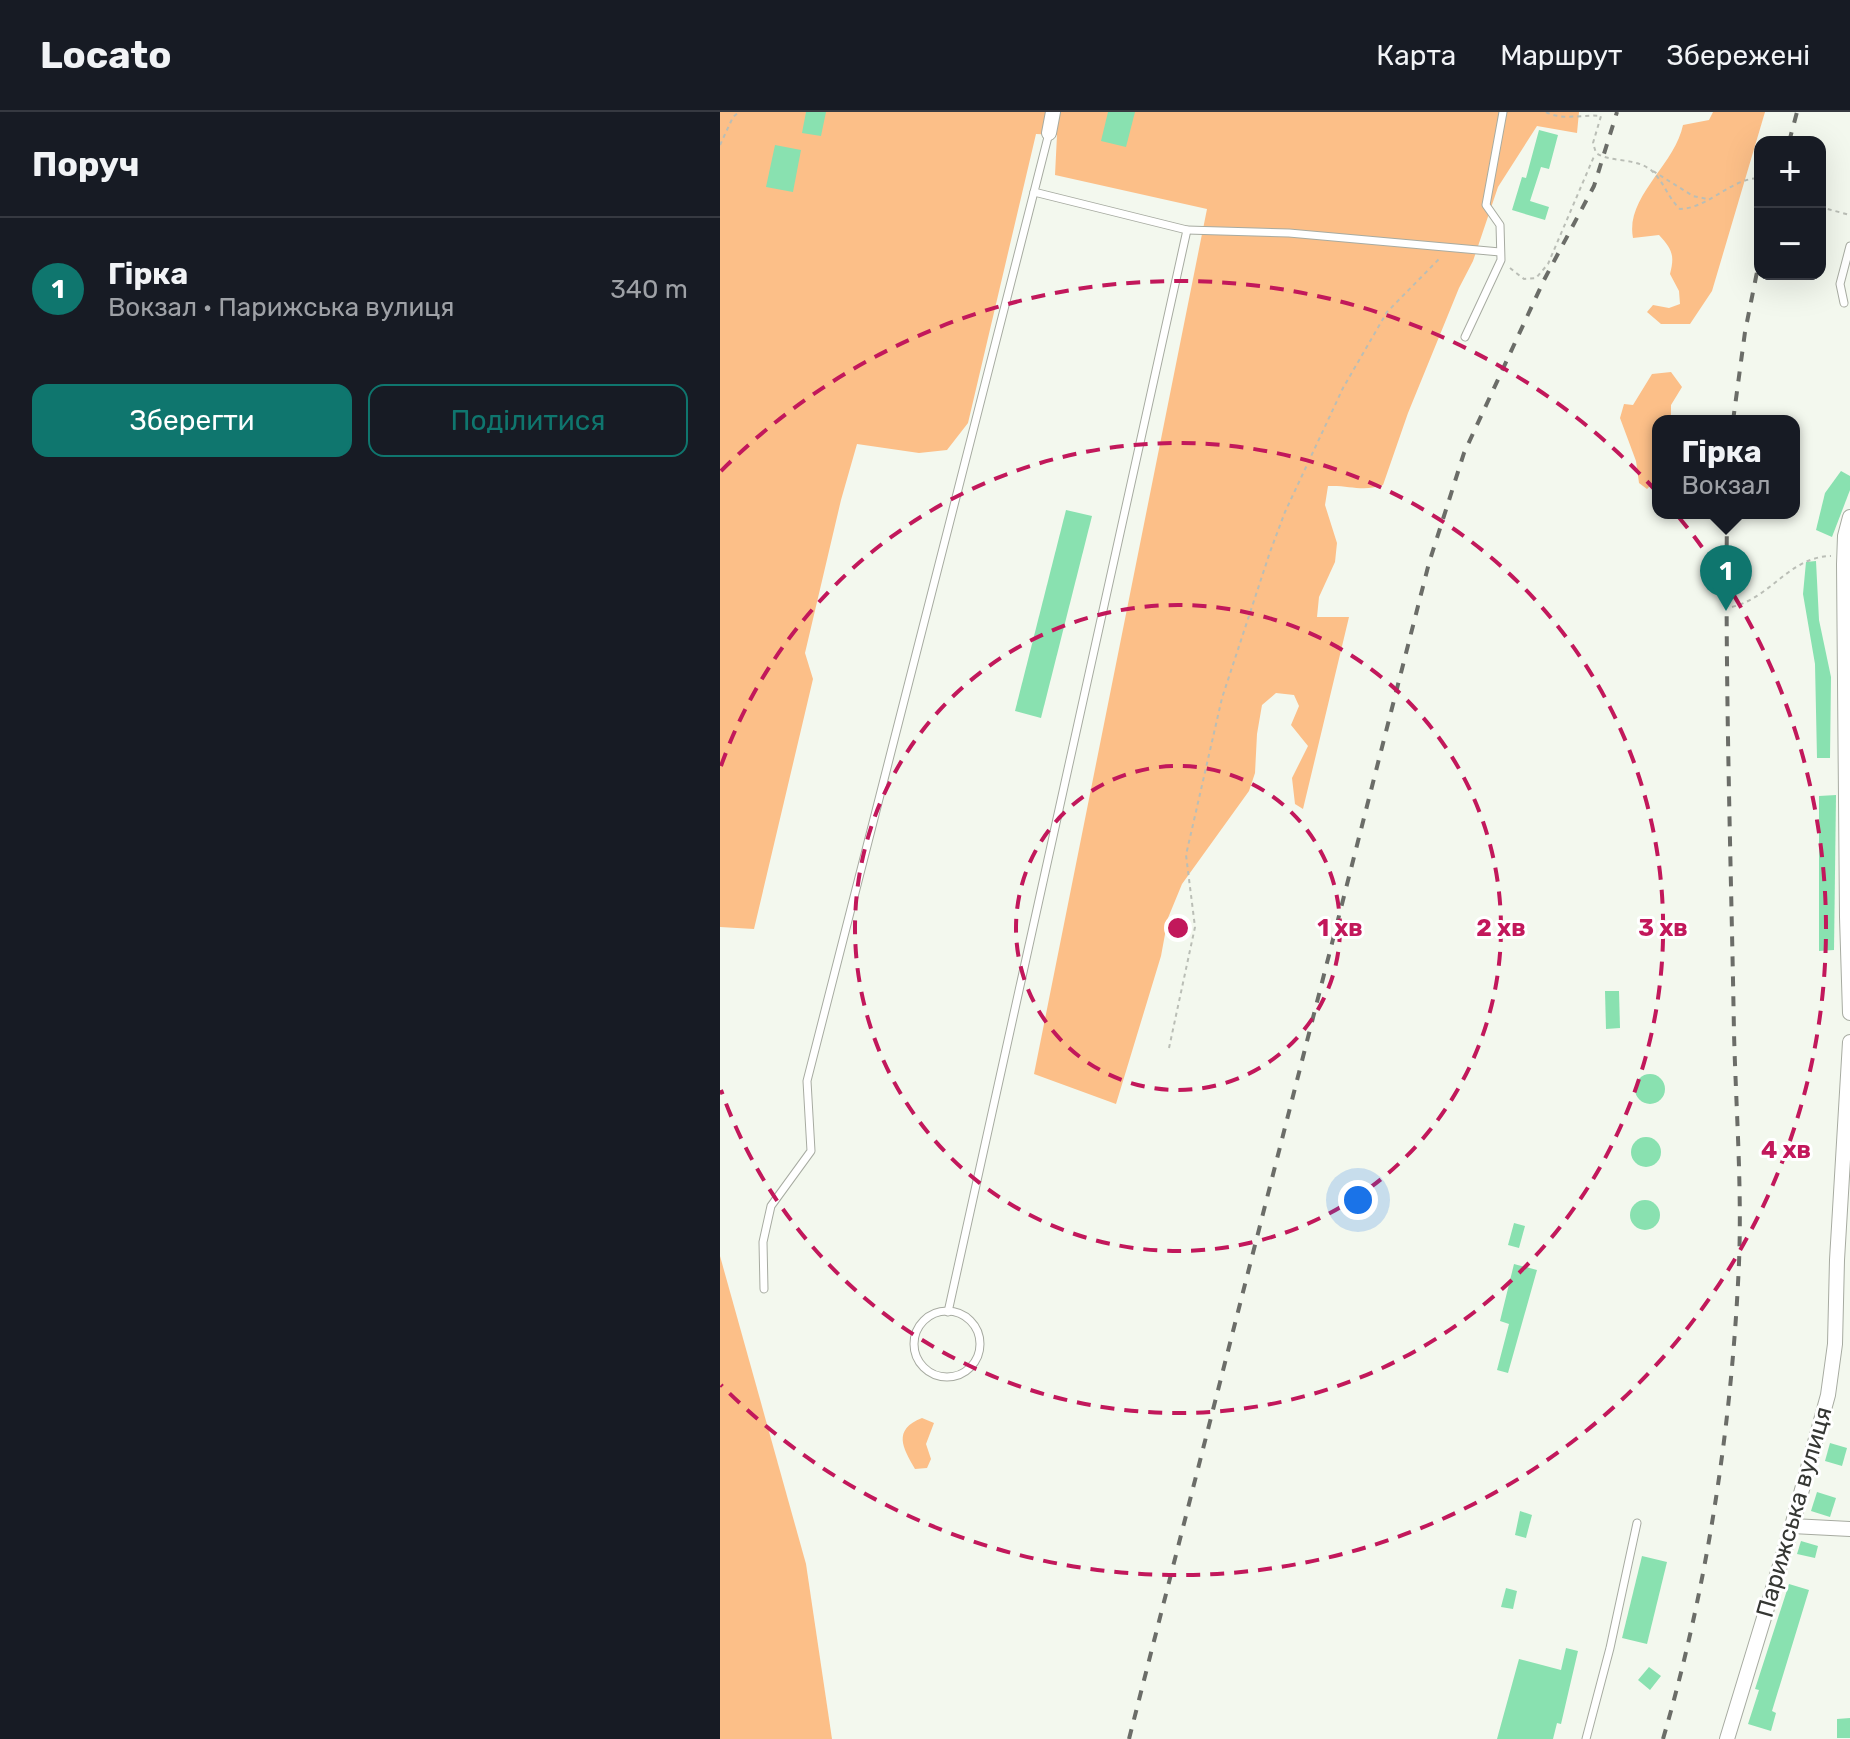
<!DOCTYPE html>
<html lang="uk">
<meta charset="utf-8">
<style>
body{margin:0;font-family:Rubik,sans-serif;background:#242831;color:#f1f3f6}
.controls{position:absolute;right:24px;top:24px;display:grid;overflow:hidden;border-radius:16px;box-shadow:0 8px 32px #0002}
.controls button{width:72px;height:72px;display:grid;place-items:center;padding:0;border:0;border-bottom:2px solid #363941;background:#171b24;color:#f1f3f6;font:40px sans-serif}
.you{position:absolute;left:638px;top:1088px;width:28px;height:28px;margin:-20px;border:6px solid #fff;border-radius:50%;background:#1a73e8;box-shadow:0 0 0 12px #1a73e833}
.badge{display:grid;place-items:center;width:52px;height:52px;border-radius:50%;background:#0f766e;color:#fff;font-size:26px;font-weight:700}
.pin{position:absolute;translate:-50% -66px;filter:drop-shadow(0 2px 4px #0008)}
.pin::after{content:'';position:absolute;top:42px;width:28px;height:24px;background:inherit;clip-path:polygon(0 0,100% 0,50% 100%)}
.popup{position:absolute;left:932px;top:303px;width:148px;height:104px;box-sizing:border-box;display:grid;place-content:center;border-radius:16px;background:#171b24;filter:drop-shadow(0 2px 6px #0005);font-size:26px;white-space:nowrap;color:#9ea1a6}
.popup b{font-size:30px;color:#f1f3f6}
.popup::after{content:'';position:absolute;left:50%;top:100%;margin-left:-16px;border:16px solid transparent;border-top-color:#171b24}
.list{margin:0;padding:0;list-style:none}
h2{display:flex;justify-content:space-between;align-items:center;height:104px;margin:0;padding:0 32px;font-size:34px}
h2 small{font-size:26px;font-weight:400;color:#9ea1a6}
.list li{display:grid;grid-template-columns:52px 1fr auto;gap:24px;align-items:center;box-sizing:border-box;height:144px;padding:0 32px;border-top:2px solid #363941}
.list b{display:block;font-size:30px;white-space:nowrap}
.list p{margin:0;font-size:26px;white-space:nowrap;color:#9ea1a6}
.list em{font-size:26px;font-style:normal;color:#9ea1a6}
.actions{display:flex;gap:16px;padding:24px 32px}
.actions a{flex:1;padding:18px 0;border:2px solid #0f766e;border-radius:16px;text-align:center;font-size:28px;color:#0f766e}
.actions .main{background:#0f766e;color:#fff}
.map{position:relative;flex:none;width:1130px;height:1627px;overflow:hidden}
header{display:flex;align-items:center;gap:48px;box-sizing:border-box;height:112px;padding:0 40px;background:#171b24;border-bottom:2px solid #363941}
header strong{font-size:38px}
nav{display:flex;gap:44px;margin-inline-start:auto;font-size:28px}
main{display:flex}
aside{flex:1;background:#171b24}
.map>svg:first-child{display:block}
.green{fill:#fcbf88}
.building{fill:#89e1b0}
.lines{fill:none;stroke-linecap:round;stroke-linejoin:round}
.service-casing{stroke:#a7aba1;stroke-width:9}
.minor-casing{stroke:#a7aba1;stroke-width:16}
.path{stroke:#babeb6;stroke-width:2;stroke-dasharray:4 4;stroke-linecap:butt}
.service{stroke:#fff;stroke-width:7}
.minor{stroke:#fff;stroke-width:14}
.rail{stroke:#6b6d68;stroke-width:4;stroke-dasharray:10 10;stroke-linecap:butt}
.ring{fill:none;stroke:#c2185b;stroke-width:4;stroke-dasharray:14 10}
.labels{text-anchor:middle;dominant-baseline:central;stroke-width:6;stroke-linejoin:round;paint-order:stroke}
.street-label{font-size:24px;fill:#353733;stroke:#fff}
.centre{fill:#c2185b;stroke:#fff;stroke-width:4}
.ring-label{font-size:24px;text-anchor:middle;font-weight:bold;fill:#c2185b;stroke:#fff;stroke-width:6;stroke-linejoin:round;paint-order:stroke}
</style>
<header>
<strong>Locato</strong>
<nav><a>Карта</a><a>Маршрут</a><a>Збережені</a></nav>
</header>
<main>
<aside>
<h2>Поруч<small></small></h2>
<ul class="list">
<li><span class="badge">1</span><div><b>Гірка</b><p>Вокзал · Парижська вулиця</p></div><em>340 m</em></li>
</ul>
<div class="actions"><a class="main">Зберегти</a><a>Поділитися</a></div>
</aside>
<div class="map">
<svg width="1130" height="1627" viewBox="0 0 1130 1627">
<rect width="100%" height="100%" fill="#f3f8ee"/>
<g class="green">
<path d="M0,0h859l-2,21 -40,-7 -39,61 -25,74 -14,27 -51,125 -25,72c-21,7 -33,0 -55,1l-3,19 12,38 -2,19 -16,35 -2,20h32l-46,192 -8,-5 -3,-26 16,-32 -17,-21 8,-19 -5,-11 -18,-2 -14,12 -5,29 -2,39 -6,18 -67,93 -14,34 -7,38 -45,148 -82,-30 173,-865 -152,-34 2,-40 -21,-1 -68,289 -21,27 -28,3 -62,-9 -16,56 -36,153 8,26 -59,250 -34,-2z"/>
<path d="M993,0h52l-53,179 -22,33h-29l-14,-12 6,-7 16,3 11,-4 -1,-13 -9,-17c5,-19 2,-25 -11,-39l-26,3c-8,-41 42,-73 50,-113l26,-5z"/>
<polygon points="951,260 962,275 951,293 951,309 938,309 938,366 927,377 919,371 916,349 900,306 904,292 913,293 932,262"/>
<polygon points="0,1144 86,1452 112,1627 0,1627"/>
<path d="M202,1306l12,5 -8,21 5,15 -4,9 -12,1c-12,-21 -23,-39 7,-51z"/>
</g>
<g class="building">
<polygon points="86,0 106,0 101,24 82,21"/>
<polygon points="388,0 415,0 406,35 381,29"/>
<polygon points="819,18 838,23 829,57 821,55 810,89 829,95 825,108 792,98 802,65 806,66"/>
<polygon points="55,33 81,38 73,80 46,75"/>
<polygon points="1121,359 1130,364 1130,378 1112,425 1096,418 1105,381"/>
<polygon points="346,398 372,404 321,606 295,599"/>
<polygon points="1096,449 1099,508 1111,565 1110,646 1097,646 1095,552 1083,482 1086,450"/>
<polygon points="1116,683 1114,838 1099,839 1099,684"/>
<polygon points="885,879 899,879 900,916 886,917"/>
<circle cx="930" cy="977" r="15"/>
<circle cx="926" cy="1040" r="15"/>
<circle cx="925" cy="1103" r="15"/>
<polygon points="794,1111 805,1114 799,1136 788,1133"/>
<polygon points="794,1152 817,1158 788,1261 777,1258 789,1212 780,1209"/>
<polygon points="1110,1331 1127,1336 1122,1354 1105,1349"/>
<polygon points="1097,1380 1116,1386 1110,1405 1091,1399"/>
<polygon points="800,1399 812,1403 806,1426 795,1423"/>
<polygon points="1081,1429 1098,1434 1095,1446 1077,1442"/>
<polygon points="922,1444 947,1450 927,1532 902,1526"/>
<polygon points="1069,1472 1089,1478 1052,1599 1056,1601 1051,1619 1028,1612 1039,1578 1035,1577"/>
<polygon points="786,1476 797,1479 793,1497 781,1495"/>
<polygon points="846,1536 858,1539 841,1612 837,1611 833,1627 777,1627 799,1547 841,1558"/>
<polygon points="929,1555 941,1564 930,1578 918,1568"/>
<polygon points="1130,1606 1130,1626 1117,1626 1117,1607"/>
</g>
<g class="lines">
<g class="service-casing">
<g id="service">
<polyline points="467,118 569,121 780,140"/>
<polyline points="1124,191 1120,172 1130,134"/>
<polyline points="745,225 781,148 780,113 766,93 783,0"/>
<polyline points="44,1177 43,1130 51,1094 91,1039 87,969 314,80"/>
<circle cx="227" cy="1232" r="33"/>
<polyline points="228,1200 467,118 314,80 329,21"/>
<polyline points="866,1627 890,1536 917,1411"/>
</g>
</g>
<g class="minor-casing">
<g id="minor">
<polyline points="329,21 333,0"/>
<polyline points="1130,405 1125,424 1124,452 1127,805 1130,901"/>
<polyline points="1072,1414 1130,1417"/>
<polyline points="1007,1627 1072,1414 1108,1283 1115,1232 1117,1148 1130,930"/>
</g>
</g>
<g class="path">
<path d="M826,0c17,9 36,2 55,4l-8,27 3,10c15,10 40,4 56,18 12,11 16,27 28,38 29,-1 51,-31 80,-31"/>
<polyline points="0,33 13,5 19,0"/>
<polyline points="933,59 973,84 987,87"/>
<polyline points="1100,95 1130,103"/>
<polyline points="790,156 804,167 816,166 828,152 875,42"/>
<path d="M1012,495c40,-10 57,-50 99,-51"/>
<polyline points="449,936 475,815 466,743 502,586 550,440 565,400 623,276 667,200 720,146"/>
</g>
<use href="#service" class="service"/>
<use href="#minor" class="minor"/>
<g class="rail">
<polyline points="1069,30 1077,0"/>
<polyline points="1013,309 1025,220 1040,145"/>
<polyline points="409,1627 709,451 744,341 824,168 874,74 897,0"/>
<path d="M943,1627c45,-154 69,-317 76,-476 3,-76 -3,-154 -5,-230 -3,-173 -9,-347 -7,-520"/>
</g>
</g>
<g class="ring">
<circle cx="458" cy="816" r="162"/>
<circle cx="458" cy="816" r="323"/>
<path d="M1 654A485 485 0 1 1 1 978"/>
<path d="M1 359A647 647 0 1 1 1 1273"/>
</g>
<g class="labels">
<g class="street-label">
<text transform="translate(1074 1400) rotate(-74)">Парижська вулиця</text>
</g>
</g>
<circle cx="458" cy="816" r="12" class="centre"/>
<g class="ring-label">
<text x="620" y="824">1 хв</text>
<text x="781" y="824">2 хв</text>
<text x="943" y="824">3 хв</text>
<text x="1066" y="1046">4 хв</text>
</g>
</svg>
<div class="controls">
<button>+</button>
<button>−</button>
</div>
<div class="you"></div>
<div class="pin badge" style="left:1006px;top:499px">1</div>
<div class="popup"><b>Гірка</b>Вокзал</div>
</div>
</main>
